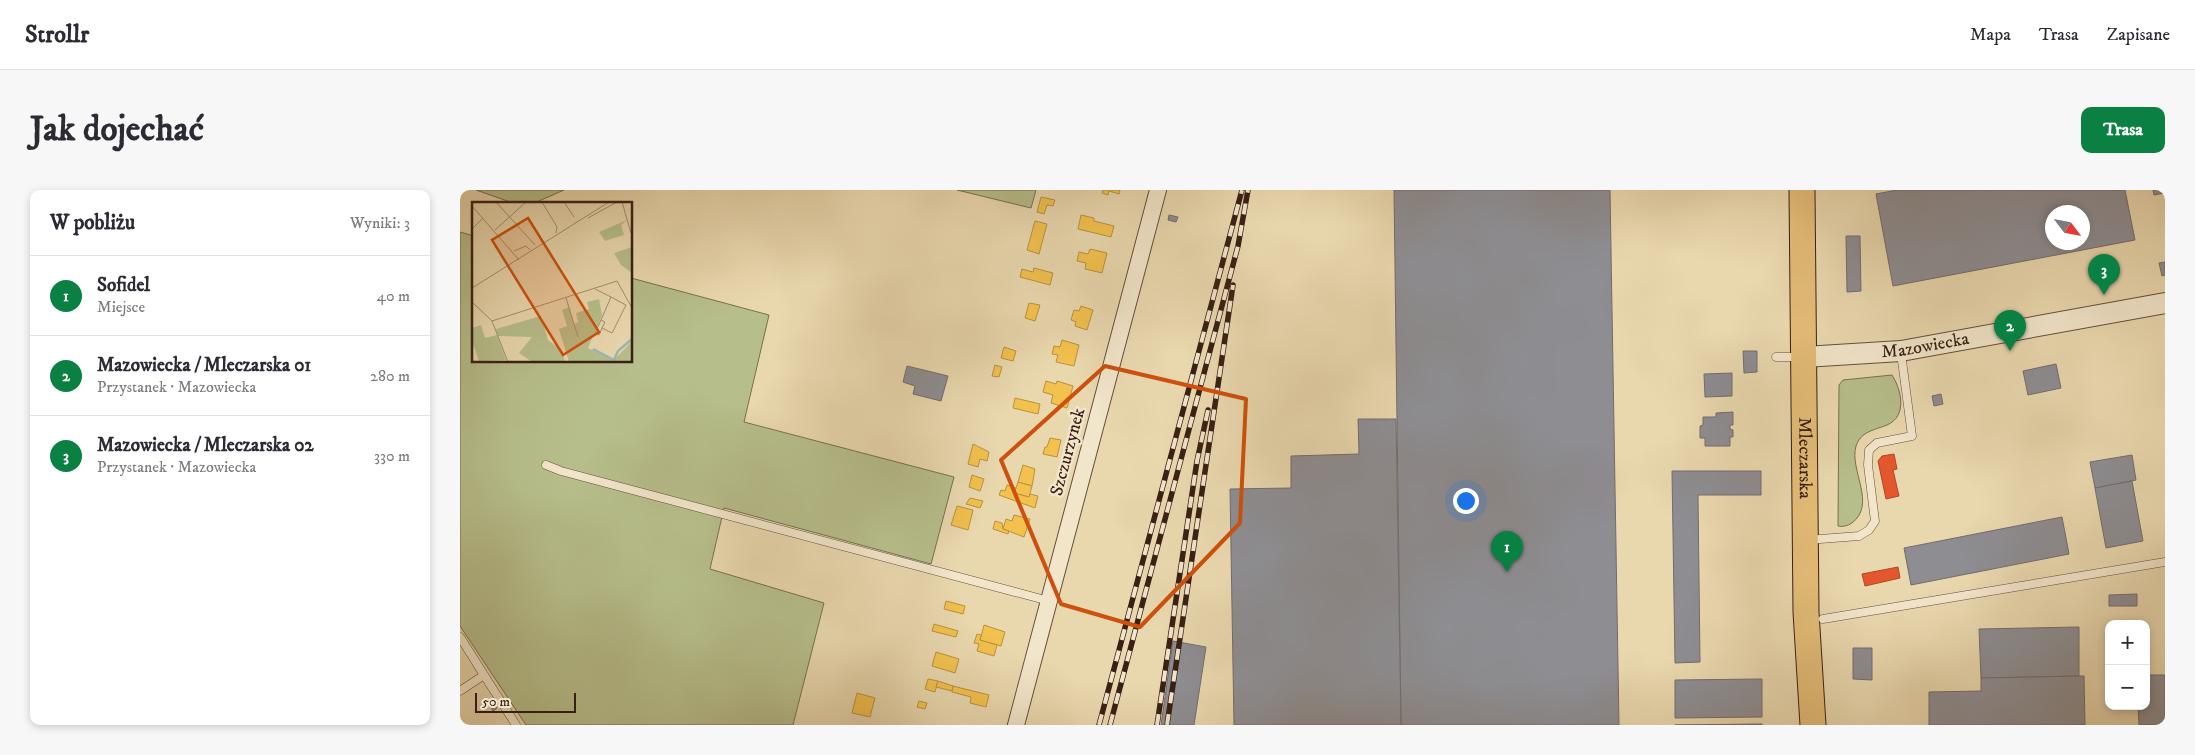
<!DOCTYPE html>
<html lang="pl">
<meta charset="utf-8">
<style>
body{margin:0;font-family:"IM FELL DW Pica",serif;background:#f7f7f7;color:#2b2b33}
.controls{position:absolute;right:15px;bottom:15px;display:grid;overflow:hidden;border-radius:10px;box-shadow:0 2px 8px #0003}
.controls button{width:45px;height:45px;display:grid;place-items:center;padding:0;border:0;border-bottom:1px solid #e1e1e2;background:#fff;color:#2b2b33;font:25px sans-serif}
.compass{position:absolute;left:1585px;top:15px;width:45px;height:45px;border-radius:50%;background:#fff;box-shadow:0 2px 8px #0003;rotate:122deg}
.scale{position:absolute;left:15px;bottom:12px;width:101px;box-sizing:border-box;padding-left:5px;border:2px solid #392015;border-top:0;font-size:14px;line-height:18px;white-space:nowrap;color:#392015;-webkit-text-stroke:4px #f1e5ca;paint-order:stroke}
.you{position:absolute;left:1005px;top:310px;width:18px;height:18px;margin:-12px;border:4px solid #fff;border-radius:50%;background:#1a73e8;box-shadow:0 0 0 8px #1a73e833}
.badge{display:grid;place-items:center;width:32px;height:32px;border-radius:50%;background:#0b8043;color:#fff;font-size:16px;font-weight:700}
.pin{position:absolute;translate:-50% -41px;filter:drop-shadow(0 1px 2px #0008)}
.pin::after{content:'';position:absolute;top:26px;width:18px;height:15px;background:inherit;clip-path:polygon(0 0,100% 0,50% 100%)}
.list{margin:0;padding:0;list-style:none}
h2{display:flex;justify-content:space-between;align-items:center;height:65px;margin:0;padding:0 20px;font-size:21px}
h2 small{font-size:16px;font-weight:400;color:#7c7c81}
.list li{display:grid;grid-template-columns:32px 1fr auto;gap:15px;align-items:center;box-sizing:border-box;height:80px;padding:0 20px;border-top:1px solid #e1e1e2}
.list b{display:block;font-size:19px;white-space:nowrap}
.list p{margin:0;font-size:16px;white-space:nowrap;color:#7c7c81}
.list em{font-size:16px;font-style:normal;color:#7c7c81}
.map{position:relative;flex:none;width:1705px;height:535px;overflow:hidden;border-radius:10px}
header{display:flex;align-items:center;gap:30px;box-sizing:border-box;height:70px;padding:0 25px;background:#fff;border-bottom:1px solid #e1e1e2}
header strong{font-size:24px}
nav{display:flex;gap:28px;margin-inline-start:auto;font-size:18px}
.intro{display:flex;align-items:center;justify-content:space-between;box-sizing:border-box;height:120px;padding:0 30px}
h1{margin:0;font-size:35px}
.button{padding:12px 22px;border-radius:10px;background:#0b8043;color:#fff;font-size:18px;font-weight:700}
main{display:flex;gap:30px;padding:0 30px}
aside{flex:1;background:#fff;border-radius:10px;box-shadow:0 2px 8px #0003}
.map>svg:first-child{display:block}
.green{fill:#b6be8b;stroke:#786f50}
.homes{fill:#f2c14e;stroke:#ba913d}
.shops{fill:#e4572e;stroke:#b14626}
.industry{fill:#8d8d92;stroke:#746c6c;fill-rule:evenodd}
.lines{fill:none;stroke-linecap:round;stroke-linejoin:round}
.service-casing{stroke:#654e3b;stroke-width:9}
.minor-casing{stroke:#654e3b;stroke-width:18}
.tertiary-casing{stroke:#654e3b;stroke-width:22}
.primary-casing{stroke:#392015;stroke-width:27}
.service{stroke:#f1e5ca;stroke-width:8}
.minor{stroke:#f1e5ca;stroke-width:16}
.tertiary{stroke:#f1e5ca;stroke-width:20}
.primary{stroke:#e4bc77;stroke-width:25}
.rail-casing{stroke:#392015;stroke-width:5.5}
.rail{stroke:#f1e5ca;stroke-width:4;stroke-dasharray:11;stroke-linecap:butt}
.marked{fill:none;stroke:#ce500d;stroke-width:4;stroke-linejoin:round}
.labels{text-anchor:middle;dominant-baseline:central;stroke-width:5;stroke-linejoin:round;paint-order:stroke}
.street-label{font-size:18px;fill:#392015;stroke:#f1e5ca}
.inset-river{fill:none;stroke:#9bb7b5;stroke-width:2.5}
.inset-road{fill:none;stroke:#a38e71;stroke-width:1}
.view{fill:#ce500d;fill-opacity:0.15;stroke:#ce500d;stroke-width:2.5}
.inset-edge{fill:none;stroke:#392015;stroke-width:2.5}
</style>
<header>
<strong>Strollr</strong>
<nav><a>Mapa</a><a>Trasa</a><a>Zapisane</a></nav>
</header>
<div class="intro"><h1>Jak dojechać</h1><a class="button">Trasa</a></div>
<main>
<aside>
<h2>W pobliżu<small>Wyniki: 3</small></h2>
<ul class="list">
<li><span class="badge">1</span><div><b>Sofidel</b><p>Miejsce</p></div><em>40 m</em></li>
<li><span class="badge">2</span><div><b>Mazowiecka / Mleczarska 01</b><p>Przystanek · Mazowiecka</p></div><em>280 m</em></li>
<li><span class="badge">3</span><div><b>Mazowiecka / Mleczarska 02</b><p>Przystanek · Mazowiecka</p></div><em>330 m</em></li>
</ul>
</aside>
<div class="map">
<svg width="1705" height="535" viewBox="0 0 1705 535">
<rect width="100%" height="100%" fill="#e9d7ae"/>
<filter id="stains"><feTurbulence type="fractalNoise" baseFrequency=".004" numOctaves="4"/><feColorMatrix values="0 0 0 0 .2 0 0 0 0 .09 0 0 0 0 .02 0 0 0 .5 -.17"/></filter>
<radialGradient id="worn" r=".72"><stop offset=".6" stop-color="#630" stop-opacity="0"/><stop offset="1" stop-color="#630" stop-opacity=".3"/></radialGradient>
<g class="green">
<polygon points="16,0 104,0 72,14 56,14"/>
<polygon points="497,0 576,0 571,18"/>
<polygon points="0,42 14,46 14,171 171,171 171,88 309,125 284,232 494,287 471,374 264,318 250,379 364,413 333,535 66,535 0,436"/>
<path d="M1432,185c9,14 16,41 -5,50 -12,5 -26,6 -31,21 -7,24 21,58 -4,77 -5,3 -9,4 -14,3l1,-141 4,-5z"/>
</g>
<g class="homes">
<polygon points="643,0 660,0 659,4 649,1 648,5 642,3"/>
<polygon points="581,7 595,10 593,16 587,15 584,24 577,22"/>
<polygon points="621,25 634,28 634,31 654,36 651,47 618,39"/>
<polygon points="575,31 587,34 579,64 567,60"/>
<polygon points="630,59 647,63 642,83 625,79 626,73 617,71 619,62 628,64"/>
<polygon points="574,78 593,83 590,95 560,87 562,79 573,82"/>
<polygon points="569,113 580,115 575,131 565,128"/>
<polygon points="621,116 633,120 627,140 615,136 616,132 611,130 614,120 619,121"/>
<polygon points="602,150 619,155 614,176 596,172 598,165 592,164 594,156 600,157"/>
<polygon points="544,157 556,161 553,171 541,168"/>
<polygon points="535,175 542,177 539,187 532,186"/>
<polygon points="586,191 596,194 597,191 613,196 607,218 591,213 593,205 583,202"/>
<polygon points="555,208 580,214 578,224 553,218"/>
<polygon points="590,248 601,250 597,267 583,264 585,257 587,257"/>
<polygon points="513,254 529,262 527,271 520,269 518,277 508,274"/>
<polygon points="563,275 575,279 572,296 558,292"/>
<polygon points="512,285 524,289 520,301 509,297"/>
<polygon points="558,292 572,296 569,307 554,303"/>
<polygon points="547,295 556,298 554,303 569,307 570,304 578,306 575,318 539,305 541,300 545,301"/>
<polygon points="510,308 523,311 520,318 506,314"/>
<polygon points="497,316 513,320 508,340 491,335"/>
<polygon points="554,325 570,329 564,347 543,339 546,329 552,331"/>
<polygon points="535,331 542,333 543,339 549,341 548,344 533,339"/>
<polygon points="486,411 505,416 503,424 484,419"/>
<polygon points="474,434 498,441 496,447 472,441"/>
<polygon points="524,435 545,442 541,456 520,450"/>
<polygon points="517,444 521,445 520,450 537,455 534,466 517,461 519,454 514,453"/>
<polygon points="476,462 499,469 495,483 472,476"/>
<polygon points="468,489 478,491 475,502 465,499"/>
<polygon points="478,491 493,496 492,501 476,497"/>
<polygon points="493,496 529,505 526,517 510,513 511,507 492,502"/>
<polygon points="397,503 415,508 410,527 392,523"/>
<polygon points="459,511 467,513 465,519 457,517"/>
</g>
<g class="shops">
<polygon points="1434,264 1437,279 1433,280 1439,306 1426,309 1418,271 1422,266"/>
<polygon points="1438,377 1440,388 1405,396 1402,384"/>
</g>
<g class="industry">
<polygon points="934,0 1150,0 1159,535 941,535"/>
<path d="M1437,0h228l10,50 -242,46 -17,-92zM1592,22h30v30h-30z"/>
<polygon points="1693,0 1705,0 1705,3 1694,5"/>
<polygon points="709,25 718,27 716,32 708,30"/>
<polygon points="1386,46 1400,46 1401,101 1387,102"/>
<polygon points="1705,72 1705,85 1702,86 1699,73"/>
<polygon points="1283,161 1297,161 1297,182 1284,183"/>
<polygon points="1596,174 1601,198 1568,205 1563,181"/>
<polygon points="447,176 488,186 481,211 453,204 455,196 443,192"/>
<polygon points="1272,183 1272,206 1245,207 1244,184"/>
<polygon points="1481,204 1483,214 1474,216 1472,206"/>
<polygon points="1273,222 1273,235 1270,235 1270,239 1273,240 1273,247 1270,247 1270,256 1245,256 1245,248 1240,248 1240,236 1243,235 1243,227 1256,227 1256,223"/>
<polygon points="898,229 936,229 941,535 774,535 770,299 831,298 831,266 899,264"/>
<polygon points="1672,265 1676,290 1635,298 1630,272"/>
<polygon points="1212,281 1301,281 1301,305 1238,305 1240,472 1215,473"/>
<polygon points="1672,291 1683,351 1646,358 1635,298"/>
<polygon points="1602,327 1609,364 1451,395 1444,358"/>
<polygon points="1677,404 1677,416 1649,416 1649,405"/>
<polygon points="1619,437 1619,486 1521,488 1519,439"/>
<polygon points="713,451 746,457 734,535 701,535"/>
<polygon points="1393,458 1412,458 1412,490 1393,489"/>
<polygon points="1686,485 1705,485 1705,535 1679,535 1678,516 1686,516"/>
<polygon points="1624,486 1625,535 1469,535 1469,502 1521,501 1521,488"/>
<polygon points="1302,489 1302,527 1215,528 1215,490"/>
<polygon points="32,511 37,518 33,521 28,513"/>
<polygon points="1302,534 1302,535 1215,535"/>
</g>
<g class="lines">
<g class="service-casing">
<g id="service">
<polyline points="1316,167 1342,167"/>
<polyline points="86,275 101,281 589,411"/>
<polyline points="1347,350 1399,346 1409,340 1415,331 1408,275 1409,260 1417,253 1452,246 1441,163"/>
<polyline points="1363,429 1705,372"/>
<polyline points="0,447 24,485"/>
<polyline points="0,501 24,485 56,535"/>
</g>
</g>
<g class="minor-casing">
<polyline id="minor" points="556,535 698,0"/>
</g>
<g class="tertiary-casing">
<g id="tertiary">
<path id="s1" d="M1344,167l97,-6 264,-48"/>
</g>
</g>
<g class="primary-casing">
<g id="primary">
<path id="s2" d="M1342,0l4,422 7,113"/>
</g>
</g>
<use href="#service" class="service"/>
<use href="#minor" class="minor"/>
<use href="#tertiary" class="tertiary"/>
<use href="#primary" class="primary"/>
<g class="rail-casing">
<g id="rail">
<polyline points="639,535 782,0"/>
<polyline points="650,535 778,56 788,0"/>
<polyline points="697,535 737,271 748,220"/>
<polyline points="707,535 773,95"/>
</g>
</g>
<use href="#rail" class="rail"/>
</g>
<path class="marked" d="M645,176l141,33 -6,124 -100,104 -79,-23 -60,-144z"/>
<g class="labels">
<g class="street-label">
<text stroke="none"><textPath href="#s1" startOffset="122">Mazowiecka</textPath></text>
<text transform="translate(608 262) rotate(-75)">Szczurzynek</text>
<text stroke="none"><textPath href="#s2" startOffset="268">Mleczarska</textPath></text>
</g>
</g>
<g transform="translate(12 12)">
<rect width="160" height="160" fill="#e9d7ae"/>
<path d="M155,18l-6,5 3,10 -19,6 -6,-9zM160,45v26l-11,-8 -7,-12zM127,97l3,16 -14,33 26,12 18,-19v21h-63l-10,-33 8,-3 -5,-16 7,-3 5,17 4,-2 -2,-9 13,-4 -2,-7zM69,114l7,24 14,10 3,12h-33l-13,-9 13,-16 -34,-1 -2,-7zM9,123l4,13 12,-3 9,25 -27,1 -7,-20v-13z" fill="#b6be8b"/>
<path class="inset-river" d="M121,147l21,11M141,160l5,-11 14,-12"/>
<path class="inset-road" d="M24,0l39,43M70,0l15,25 -1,6M92,0l10,15M150,0l9,31M0,4l47,54M116,16l29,-16M0,27l11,-11M23,28l31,-28M42,49l12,-5 4,4M0,86l137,-86M123,87l16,8M139,95l15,8 -14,28 -10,-5 3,-6 -4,-2zM94,96l12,39M0,100l20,19 16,41M129,118l-6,13 4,2 3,-7M20,119l125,-40 15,27"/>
<path class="view" d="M56,16l71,114 -36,23 -71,-115z"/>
<rect width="160" height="160" class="inset-edge"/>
</g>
<rect width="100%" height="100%" filter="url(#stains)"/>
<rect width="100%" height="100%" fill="url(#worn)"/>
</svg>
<div class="controls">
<button>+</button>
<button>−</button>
</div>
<svg class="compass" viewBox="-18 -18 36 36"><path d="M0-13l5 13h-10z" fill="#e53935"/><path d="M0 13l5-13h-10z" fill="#7c7c81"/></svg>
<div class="scale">50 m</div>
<div class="you"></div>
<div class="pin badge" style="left:1047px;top:382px">1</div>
<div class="pin badge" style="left:1550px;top:161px">2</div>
<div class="pin badge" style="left:1644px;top:105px">3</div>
</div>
</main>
